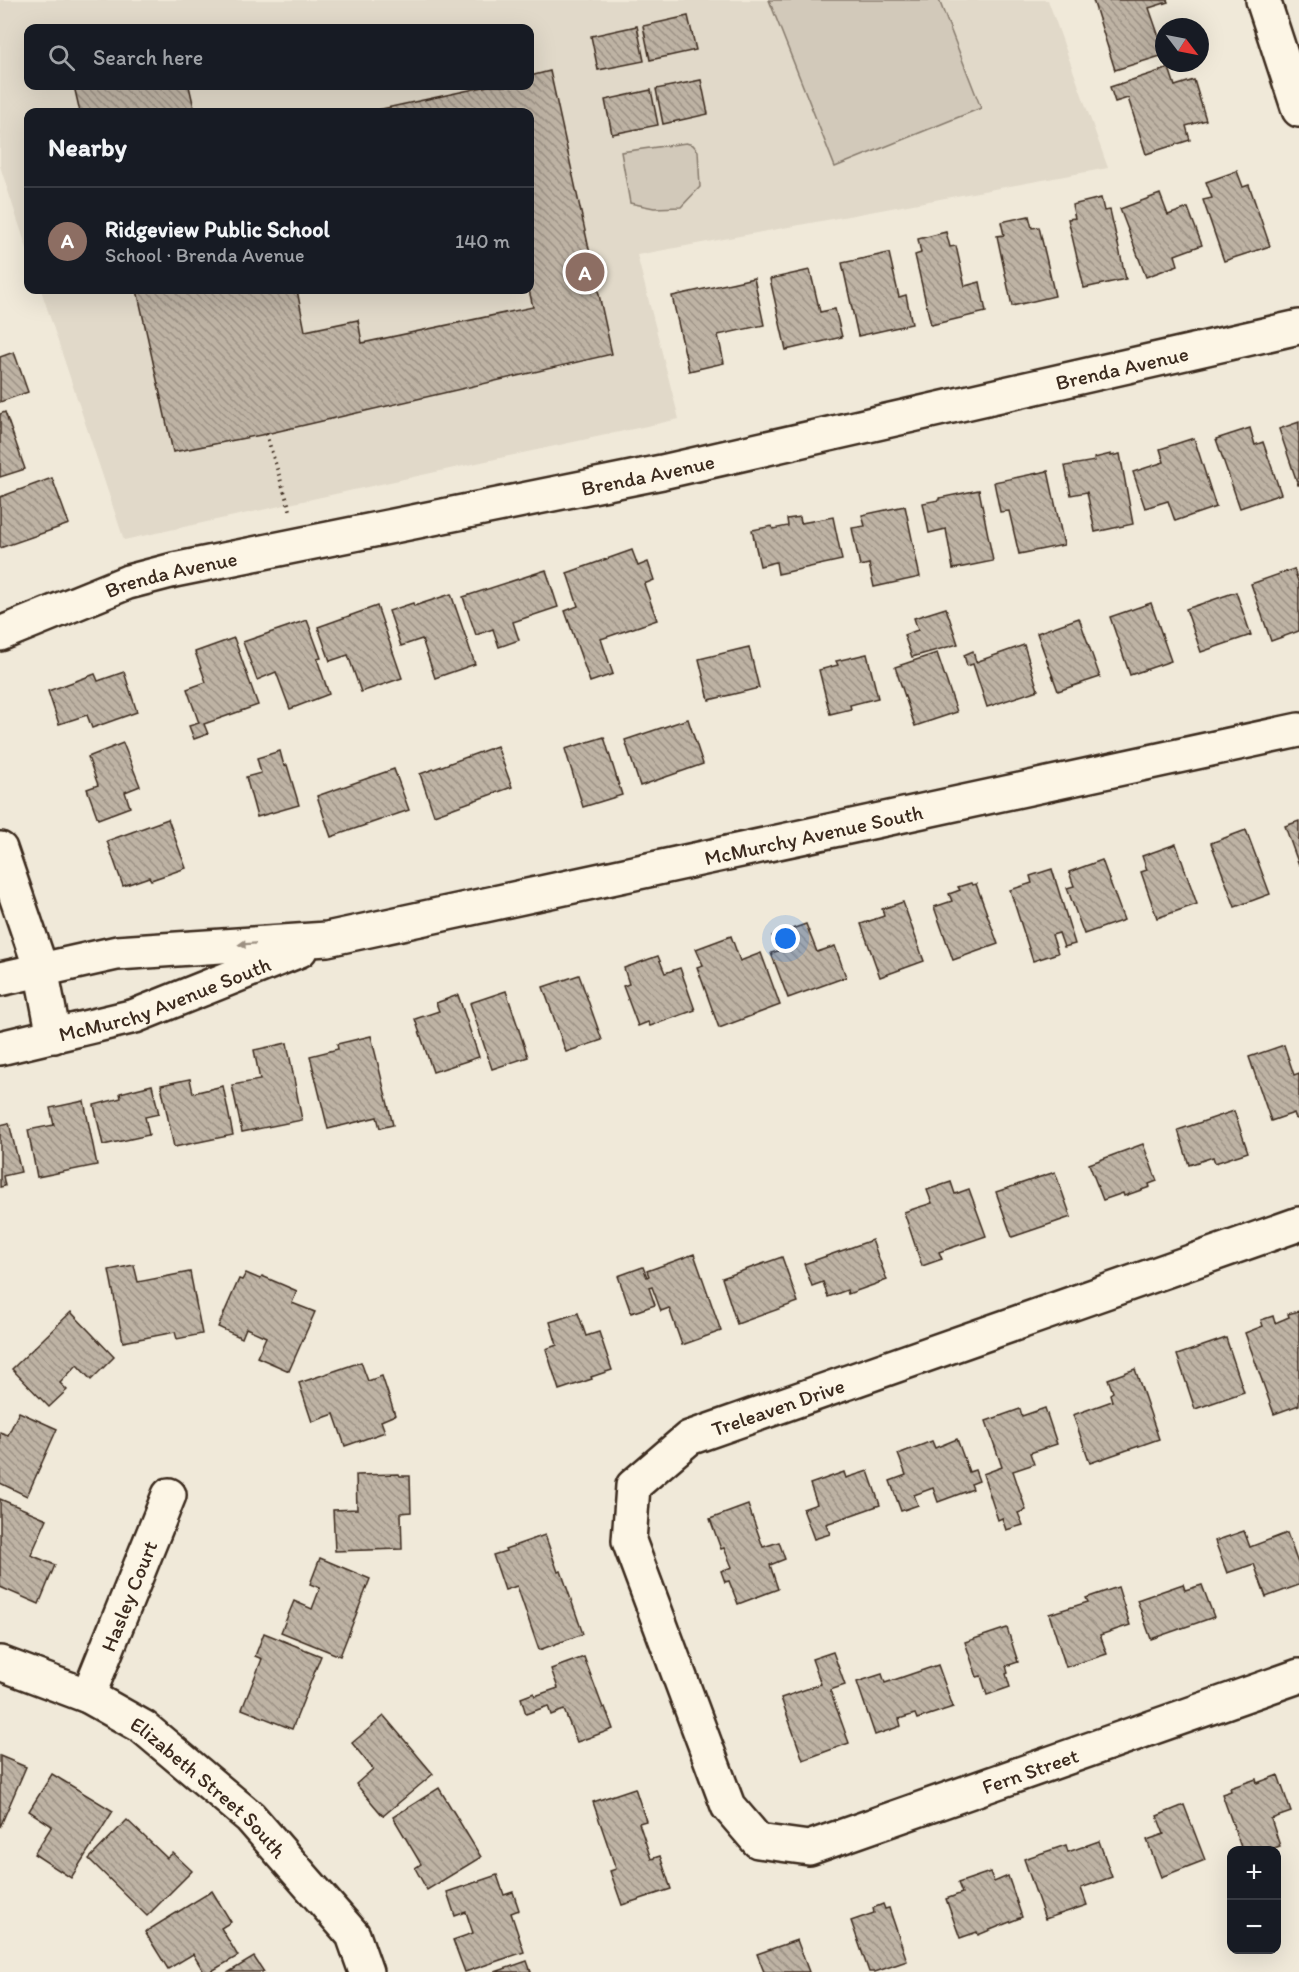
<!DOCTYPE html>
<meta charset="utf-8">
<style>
body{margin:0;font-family:Itim,sans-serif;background:#242831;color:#f1f3f6}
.controls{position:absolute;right:18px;bottom:18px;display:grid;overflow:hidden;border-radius:12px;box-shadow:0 6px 24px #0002}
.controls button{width:54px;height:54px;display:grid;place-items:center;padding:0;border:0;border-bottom:2px solid #363941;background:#171b24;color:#f1f3f6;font:30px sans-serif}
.compass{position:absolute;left:1155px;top:18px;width:54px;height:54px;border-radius:50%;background:#171b24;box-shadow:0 6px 24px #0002;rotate:122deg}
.you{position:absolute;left:786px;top:939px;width:21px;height:21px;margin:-15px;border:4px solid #fff;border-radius:50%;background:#1a73e8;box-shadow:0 0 0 9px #1a73e833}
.badge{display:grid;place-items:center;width:39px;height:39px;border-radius:50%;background:#c8321e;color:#fff;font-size:20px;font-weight:700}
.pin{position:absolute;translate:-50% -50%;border:3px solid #fff;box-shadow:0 2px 6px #0006}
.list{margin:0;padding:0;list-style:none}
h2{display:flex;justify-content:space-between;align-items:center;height:78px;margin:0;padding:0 24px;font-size:26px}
h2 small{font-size:20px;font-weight:400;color:#9ea1a6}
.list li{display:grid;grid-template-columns:39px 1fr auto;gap:18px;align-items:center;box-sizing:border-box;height:108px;padding:0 24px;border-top:2px solid #363941}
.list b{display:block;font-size:22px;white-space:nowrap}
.list p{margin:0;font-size:20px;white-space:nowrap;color:#9ea1a6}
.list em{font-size:20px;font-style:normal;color:#9ea1a6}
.icon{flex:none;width:33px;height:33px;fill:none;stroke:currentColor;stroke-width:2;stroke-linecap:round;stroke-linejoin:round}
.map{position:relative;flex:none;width:1299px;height:1972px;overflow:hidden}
.search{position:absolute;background:#171b24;box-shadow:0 6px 24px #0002;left:24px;top:24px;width:510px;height:66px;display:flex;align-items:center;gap:15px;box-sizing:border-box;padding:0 21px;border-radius:12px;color:#9ea1a6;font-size:22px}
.panel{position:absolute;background:#171b24;box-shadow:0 6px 24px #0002;left:24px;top:108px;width:510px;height:186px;border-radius:12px}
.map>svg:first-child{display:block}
.built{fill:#e1d9c9;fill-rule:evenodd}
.green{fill:#d2c9ba;stroke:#867a6c;stroke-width:1.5}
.building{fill:url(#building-back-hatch);stroke:#3b2a1e;stroke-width:1.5}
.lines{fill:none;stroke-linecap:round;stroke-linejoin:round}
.minor-casing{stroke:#3b2a1e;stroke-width:38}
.tertiary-casing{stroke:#3b2a1e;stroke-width:38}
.path{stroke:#3b2a1e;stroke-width:4;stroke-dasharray:1.5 4.5;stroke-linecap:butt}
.minor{stroke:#fcf5e5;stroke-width:33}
.tertiary{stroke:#fcf5e5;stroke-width:33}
.oneway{fill:#9c9082}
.labels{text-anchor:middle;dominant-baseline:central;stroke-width:6;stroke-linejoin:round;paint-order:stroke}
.street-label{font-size:21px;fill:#3b2a1e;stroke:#fcf5e5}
</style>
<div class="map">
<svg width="1299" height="1972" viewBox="0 0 1299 1972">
<defs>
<pattern id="building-back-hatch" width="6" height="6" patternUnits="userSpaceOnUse" patternTransform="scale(1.5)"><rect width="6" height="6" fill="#beb3a4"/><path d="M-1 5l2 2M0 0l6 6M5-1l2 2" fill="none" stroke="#9c9285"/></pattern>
</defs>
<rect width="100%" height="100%" fill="#f0e9d9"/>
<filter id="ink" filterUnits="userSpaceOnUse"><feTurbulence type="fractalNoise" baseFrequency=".0167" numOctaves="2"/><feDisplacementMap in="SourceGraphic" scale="12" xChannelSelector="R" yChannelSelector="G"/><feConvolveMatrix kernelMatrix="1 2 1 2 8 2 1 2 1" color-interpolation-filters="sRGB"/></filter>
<g filter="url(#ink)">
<path class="built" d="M0,0h1048l60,168 -471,87 42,164 -555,121 -83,-250h489v-178h-502v140l-28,-86zM28,28h502v58h-502z"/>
<g class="green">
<polygon points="769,0 939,0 981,108 835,167"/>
<polygon points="686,143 693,145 698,151 700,187 681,207 654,208 630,203 621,152"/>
</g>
<g class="building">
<polygon points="1093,0 1167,0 1168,2 1149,8 1159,37 1164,36 1164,55 1115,70"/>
<polygon points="688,16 696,50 650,60 643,26"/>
<polygon points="637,26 644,61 598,70 591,36"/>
<polygon points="1169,68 1175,86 1194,80 1206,120 1186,126 1190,140 1146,154 1128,98 1115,102 1110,87"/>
<polygon points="550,71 612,354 266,434 173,452 137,290 297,290 305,331 358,320 362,343 533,307 529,290 530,112 368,112 488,86 530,86 530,76"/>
<polygon points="701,80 708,114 663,124 656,89"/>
<polygon points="74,86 189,86 195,112 80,112"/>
<polygon points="651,90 658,125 612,134 605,100"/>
<polygon points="1237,171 1243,187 1249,185 1270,246 1224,261 1203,200 1212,198 1206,182"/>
<polygon points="1160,194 1168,215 1188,208 1202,245 1175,255 1178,265 1146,277 1120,209"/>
<polygon points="1101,198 1104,211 1110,210 1126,279 1084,288 1068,219 1075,218 1072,205"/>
<polygon points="1029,216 1032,228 1039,227 1055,296 1012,306 997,236 1004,235 1001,222"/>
<polygon points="946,232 950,247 956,246 965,286 980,282 986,312 931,325 915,255 921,253 918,239"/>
<polygon points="889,253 899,297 906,295 912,324 858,336 842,263"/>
<polygon points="810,270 820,312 835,309 842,337 786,350 770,279"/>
<polygon points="754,278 764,325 718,335 724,363 689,371 672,296"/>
<polygon points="14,352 28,392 0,402 0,357"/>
<polygon points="5,412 25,469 0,477 0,414"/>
<polygon points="1299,422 1299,485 1298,485 1279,429"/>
<polygon points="1250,428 1255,445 1263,442 1281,494 1240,508 1216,439"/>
<polygon points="1194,438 1216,507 1175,521 1168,501 1145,508 1133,472 1164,462 1160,449"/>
<polygon points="1111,454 1111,456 1120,454 1133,524 1095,532 1087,492 1071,495 1065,466 1095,461 1094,458"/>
<polygon points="1048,471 1064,545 1019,554 1009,511 1000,512 994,482"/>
<polygon points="52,478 69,524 0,548 0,497"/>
<polygon points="979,490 993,561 953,569 946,529 929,533 923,503 939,500 939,498"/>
<polygon points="905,506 920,577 874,587 869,564 860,566 852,528 865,526 862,515"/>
<polygon points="800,517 801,523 833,517 842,560 778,574 776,562 760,566 752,530 772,526 773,529 788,526 787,519"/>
<polygon points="632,550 638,566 648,562 654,580 644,584 657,620 601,639 613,674 590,682 565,611 578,606 567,573"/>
<polygon points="1294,569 1299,584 1299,631 1271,641 1251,584"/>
<polygon points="546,570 558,607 513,622 519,640 499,647 493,629 476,635 463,597"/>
<polygon points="1236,592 1251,635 1201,652 1186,609"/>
<polygon points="451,594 475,664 435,678 422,639 401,646 389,611 413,603 414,606"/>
<polygon points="1151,603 1171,661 1130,675 1110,617"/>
<polygon points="377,606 402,678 361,692 348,655 330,661 318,627"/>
<polygon points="946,608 958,644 912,657 904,635 918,630 914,618"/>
<polygon points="1079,618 1100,677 1058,691 1037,633"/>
<polygon points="307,620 321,658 317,659 329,694 290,709 276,672 257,680 243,642"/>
<polygon points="234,638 258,705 204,724 208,734 194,739 189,726 199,723 187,689 206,682 195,652"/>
<polygon points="1024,645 1038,690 987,707 973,664 967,666 964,655 973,651 976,662"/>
<polygon points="749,647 759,688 709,700 699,659"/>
<polygon points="937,653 957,712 915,726 895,667"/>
<polygon points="867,654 878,698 850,705 851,709 830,714 819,670 838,665 836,661"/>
<polygon points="124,672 137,712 92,728 87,715 59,724 48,691 95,674 98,681"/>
<polygon points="688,719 703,764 640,786 625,740"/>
<polygon points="604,737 622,795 583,807 565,749"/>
<polygon points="123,743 140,786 125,792 130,807 98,819 87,789 98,785 88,757"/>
<polygon points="497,746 512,787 434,815 420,774"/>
<polygon points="280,751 284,766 287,765 299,805 257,817 246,777 261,773 257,758"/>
<polygon points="394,769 409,810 331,837 317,796"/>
<polygon points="168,819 186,868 151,880 149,877 123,886 107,841"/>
<polygon points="1299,821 1299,865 1285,826"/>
<polygon points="1246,830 1270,894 1235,907 1211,843"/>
<polygon points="1176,844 1197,904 1157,918 1141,872 1147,870 1142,856"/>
<polygon points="1102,860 1124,920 1084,934 1067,888 1074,886 1069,872"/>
<polygon points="1052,869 1075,944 1064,947 1059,933 1052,935 1058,953 1033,961 1010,890 1032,883 1030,876"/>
<polygon points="971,883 972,885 976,884 998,944 953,960 934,907 952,901 949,894 960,890 958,887"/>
<polygon points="903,902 924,961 880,977 861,924 884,916 882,909"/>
<polygon points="806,924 817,952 835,946 846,977 788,998 771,953 778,951 772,936"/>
<polygon points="731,936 740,961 761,953 780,1005 719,1028 697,967 703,965 696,949"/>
<polygon points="658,956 665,973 680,968 695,1010 650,1026 648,1022 638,1026 623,986 629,984 624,968"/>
<polygon points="579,975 602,1040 566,1052 543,987"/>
<polygon points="506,991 528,1057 492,1069 470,1003"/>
<polygon points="458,995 479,1057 433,1072 415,1019 439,1011 436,1003"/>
<polygon points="371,1036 393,1125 380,1128 377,1117 328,1129 310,1056 338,1049 337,1044"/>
<polygon points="287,1043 302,1120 242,1132 232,1085 260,1080 254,1050"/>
<polygon points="1284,1045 1294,1075 1299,1073 1299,1118 1296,1119 1294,1113 1271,1121 1249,1057"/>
<polygon points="190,1079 193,1093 223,1086 233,1135 174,1147 161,1085"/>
<polygon points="152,1085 159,1114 145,1117 149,1135 103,1145 94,1105 121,1098 120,1093"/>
<polygon points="84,1101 97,1165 37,1177 28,1130 54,1125 50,1108"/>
<polygon points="1234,1111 1248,1152 1215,1163 1213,1157 1189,1165 1178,1130"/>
<polygon points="9,1123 21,1172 3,1176 5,1186 0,1187 0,1125"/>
<polygon points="1143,1144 1157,1181 1149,1184 1150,1187 1124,1196 1123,1193 1103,1200 1089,1164"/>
<polygon points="1055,1172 1071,1217 1012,1237 996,1192"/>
<polygon points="951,1182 955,1194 969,1189 986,1236 939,1252 942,1259 922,1266 904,1212 932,1203 927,1190"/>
<polygon points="872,1240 887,1280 848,1294 847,1290 828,1297 823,1282 812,1286 804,1264"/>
<polygon points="694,1254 721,1331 682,1345 669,1308 661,1311 652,1287 649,1288 655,1305 631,1313 618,1276 643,1267 647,1277 649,1276 647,1271"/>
<polygon points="782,1257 798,1302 737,1324 722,1278"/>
<polygon points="134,1265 138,1282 190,1272 202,1334 177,1339 175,1332 123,1342 109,1270"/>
<polygon points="246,1273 260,1279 262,1276 297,1291 292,1303 315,1312 289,1371 257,1357 266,1337 246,1328 242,1338 218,1327 239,1279 242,1280"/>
<polygon points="1299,1311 1299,1405 1274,1414 1245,1333 1263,1326 1261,1320 1273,1316 1275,1323 1289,1317 1288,1314"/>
<polygon points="71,1312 114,1357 91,1380 77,1365 60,1383 67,1390 49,1407 12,1369"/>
<polygon points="578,1313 586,1336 599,1332 612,1370 591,1377 592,1379 559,1390 546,1349 557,1345 550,1322"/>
<polygon points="1226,1338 1244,1392 1195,1409 1177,1355"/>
<polygon points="361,1362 368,1381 382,1376 395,1415 381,1421 385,1432 345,1446 334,1414 312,1422 299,1383"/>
<polygon points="1135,1369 1159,1439 1090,1463 1073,1415 1112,1401 1110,1394 1113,1392 1108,1379"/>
<polygon points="1045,1408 1057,1444 1030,1453 1034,1464 1013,1471 1026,1510 1018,1513 1023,1525 1006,1530 1002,1518 998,1520 983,1474 1002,1467 986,1421 1020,1409 1022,1416"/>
<polygon points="19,1412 57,1429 27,1496 0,1483 0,1432 8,1435"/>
<polygon points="957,1439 969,1472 975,1470 979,1481 971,1484 973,1489 938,1502 933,1488 914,1495 918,1505 901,1511 890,1481 906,1475 898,1454 932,1441 935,1448"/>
<polygon points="868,1471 880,1505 826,1524 830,1534 814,1539 803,1509 817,1504 810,1484 844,1472 846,1478"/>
<polygon points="399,1474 400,1476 410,1476 411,1512 401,1513 402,1549 335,1551 333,1510 357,1509 356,1475"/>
<polygon points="0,1499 47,1519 31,1555 55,1565 39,1604 0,1587"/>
<polygon points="748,1505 763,1547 779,1542 785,1559 770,1565 778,1589 738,1604 729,1581 725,1582 721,1571 732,1567 724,1548 721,1549 710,1519"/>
<polygon points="1244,1531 1250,1547 1287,1533 1299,1566 1299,1585 1266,1597 1254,1564 1227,1573 1215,1541"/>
<polygon points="545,1535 558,1572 561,1571 583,1634 539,1650 517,1586 505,1590 493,1555 506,1551 505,1549"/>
<polygon points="320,1558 370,1579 340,1656 281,1632 294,1601 312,1609 320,1588 310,1584"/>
<polygon points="1183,1584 1185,1590 1202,1585 1214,1617 1151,1639 1137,1600"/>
<polygon points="1118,1587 1130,1625 1100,1635 1107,1654 1066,1667 1049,1614 1088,1602 1086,1598"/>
<polygon points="1007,1628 1018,1662 1006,1666 1008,1673 1006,1674 1010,1687 987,1695 981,1676 977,1677 965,1642"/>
<polygon points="264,1633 321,1656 292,1729 242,1709 262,1659 255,1656"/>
<polygon points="833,1652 845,1685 830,1690 849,1743 803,1760 781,1698 821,1684 812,1659"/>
<polygon points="584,1657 603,1708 605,1707 613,1729 577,1742 564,1710 551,1715 548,1706 526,1714 521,1698 534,1693 535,1696 558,1688 551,1669"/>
<polygon points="938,1665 953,1707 917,1719 915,1714 899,1719 901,1726 875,1735 857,1682 882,1674 885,1683"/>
<polygon points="384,1716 433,1774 383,1816 356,1784 373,1769 352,1743"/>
<polygon points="0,1756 26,1767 0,1827"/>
<polygon points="52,1774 113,1811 71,1878 34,1854 52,1826 29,1811"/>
<polygon points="1278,1775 1291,1812 1271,1819 1280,1846 1268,1850 1242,1850 1222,1794 1231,1791 1230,1788 1256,1779 1257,1783"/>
<polygon points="439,1788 481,1857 427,1890 415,1868 421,1864 393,1817"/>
<polygon points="635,1788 646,1821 639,1823 651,1859 660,1856 671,1889 622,1905 610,1871 616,1869 593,1802"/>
<polygon points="1184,1805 1205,1860 1161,1877 1147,1840 1164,1834 1157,1816"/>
<polygon points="127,1820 167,1858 173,1853 192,1871 147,1916 89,1859"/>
<polygon points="1099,1841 1112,1877 1081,1888 1087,1905 1045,1919 1024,1859 1066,1845 1068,1852"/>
<polygon points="990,1872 994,1882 1008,1876 1022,1917 978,1935 977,1932 960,1938 946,1899 962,1893 958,1883"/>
<polygon points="497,1875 504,1895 513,1892 519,1910 511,1913 524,1952 465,1972 453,1940 473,1933 466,1912 455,1916 447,1892"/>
<polygon points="212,1891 231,1922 221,1928 238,1956 210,1972 204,1972 193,1954 168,1969 145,1932"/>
<polygon points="883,1904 885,1909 889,1908 907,1961 875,1972 869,1972 851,1921 874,1913 873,1908"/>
<polygon points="797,1940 809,1972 764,1972 757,1954"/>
<polygon points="254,1957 264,1972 229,1972"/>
<polygon points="527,1961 531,1972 495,1972"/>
</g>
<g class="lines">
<g class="minor-casing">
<g id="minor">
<polyline points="1263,0 1299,110"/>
<path id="s1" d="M0,634l128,-52 46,-12 488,-98 637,-145"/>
<polyline points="0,849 41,969 54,1036"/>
<path id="s2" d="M1299,1224l-610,214 -56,48 -4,55 99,265 30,35 51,7 490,-172"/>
<path id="s3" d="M0,1663l88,33 55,31 107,90 103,118 13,37"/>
<path id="s4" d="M88,1696l81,-201"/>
</g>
</g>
<g class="tertiary-casing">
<g id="tertiary">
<path id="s5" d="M0,979l117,-26 210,-14 972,-209"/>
<path id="s6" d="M0,1048l135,-32 165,-66"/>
</g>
</g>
<polyline class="path" points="266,434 291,513"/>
<use href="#minor" class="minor"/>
<use href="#tertiary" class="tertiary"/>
</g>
<defs><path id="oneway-solid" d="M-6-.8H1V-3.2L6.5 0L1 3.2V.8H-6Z" transform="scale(1.5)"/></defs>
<use class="oneway" href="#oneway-solid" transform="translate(247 944) rotate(176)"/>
</g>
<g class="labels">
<g class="street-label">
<text stroke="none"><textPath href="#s1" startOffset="1155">Brenda Avenue</textPath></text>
<text stroke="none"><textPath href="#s1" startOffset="669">Brenda Avenue</textPath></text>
<text stroke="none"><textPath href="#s1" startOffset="182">Brenda Avenue</textPath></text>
<text stroke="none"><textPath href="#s5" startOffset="828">McMurchy Avenue South</textPath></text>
<text stroke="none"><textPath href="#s6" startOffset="172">McMurchy Avenue South</textPath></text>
<text transform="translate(778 1407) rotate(-19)">Treleaven Drive</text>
<text stroke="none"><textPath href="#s4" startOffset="108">Hasley Court</textPath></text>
<text stroke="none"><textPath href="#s2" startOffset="1390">Fern Street</textPath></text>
<text stroke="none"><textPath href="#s3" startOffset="246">Elizabeth Street South</textPath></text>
</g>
</g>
</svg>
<div class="controls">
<button>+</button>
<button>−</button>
</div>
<svg class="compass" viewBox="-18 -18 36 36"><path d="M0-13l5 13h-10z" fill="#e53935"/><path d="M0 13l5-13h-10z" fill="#9ea1a6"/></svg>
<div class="you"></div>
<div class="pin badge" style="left:585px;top:272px;background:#8d6e63">A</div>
<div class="search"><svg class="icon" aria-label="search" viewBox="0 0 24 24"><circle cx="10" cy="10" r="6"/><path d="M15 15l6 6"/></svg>Search here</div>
<section class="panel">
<h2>Nearby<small></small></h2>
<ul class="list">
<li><span class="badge" style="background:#8d6e63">A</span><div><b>Ridgeview Public School</b><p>School · Brenda Avenue</p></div><em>140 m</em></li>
</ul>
</section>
</div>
